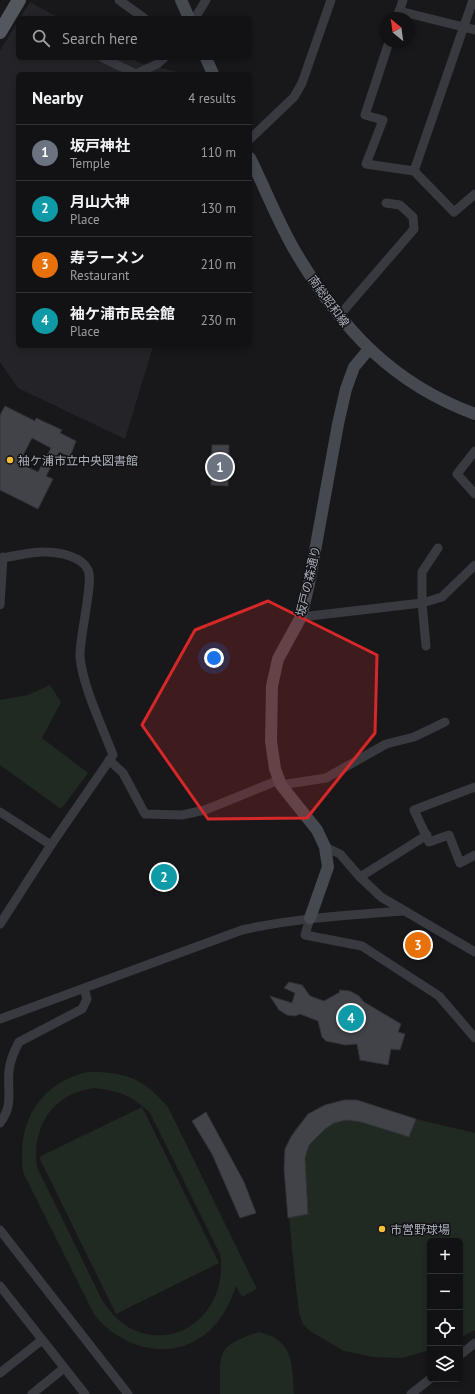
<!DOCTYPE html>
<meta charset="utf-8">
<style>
body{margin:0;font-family:"PT Sans","Noto Sans JP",sans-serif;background:#1b1b1d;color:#f1f3f6}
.controls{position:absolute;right:12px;bottom:12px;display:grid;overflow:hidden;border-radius:6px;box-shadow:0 2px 6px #0003}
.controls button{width:36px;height:36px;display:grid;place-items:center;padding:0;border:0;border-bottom:1px solid #313234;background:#121214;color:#f1f3f6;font:20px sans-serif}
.compass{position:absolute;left:379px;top:12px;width:36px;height:36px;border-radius:50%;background:#121214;box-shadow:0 2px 6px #0003;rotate:331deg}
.you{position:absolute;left:214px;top:658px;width:14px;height:14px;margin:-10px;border:3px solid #fff;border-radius:50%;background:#1a73e8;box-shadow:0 0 0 6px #1a73e833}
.badge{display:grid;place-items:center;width:26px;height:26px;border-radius:50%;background:#1a73e8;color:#fff;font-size:13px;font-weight:700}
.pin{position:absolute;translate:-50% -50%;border:2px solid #fff;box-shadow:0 1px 4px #0006}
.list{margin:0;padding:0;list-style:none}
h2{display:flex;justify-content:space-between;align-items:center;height:52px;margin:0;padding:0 16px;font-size:17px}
h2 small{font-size:13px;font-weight:400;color:#9c9ea0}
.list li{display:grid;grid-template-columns:26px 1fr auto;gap:12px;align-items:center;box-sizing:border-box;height:56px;padding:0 16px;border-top:1px solid #313234}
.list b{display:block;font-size:15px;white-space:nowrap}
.list p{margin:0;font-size:13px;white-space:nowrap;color:#9c9ea0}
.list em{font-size:13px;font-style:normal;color:#9c9ea0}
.icon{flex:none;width:22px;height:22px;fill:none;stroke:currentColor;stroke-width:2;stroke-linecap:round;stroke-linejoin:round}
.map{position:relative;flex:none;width:475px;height:1394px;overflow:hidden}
.search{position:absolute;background:#121214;box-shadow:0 2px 6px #0003;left:16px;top:16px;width:236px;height:44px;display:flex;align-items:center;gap:10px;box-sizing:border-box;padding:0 14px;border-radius:6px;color:#9c9ea0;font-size:15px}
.panel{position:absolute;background:#121214;box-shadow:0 2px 6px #0003;left:16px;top:72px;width:236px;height:276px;border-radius:6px}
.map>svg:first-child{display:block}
.built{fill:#242428}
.green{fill:#202922;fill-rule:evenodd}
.building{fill:#424348;stroke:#323237;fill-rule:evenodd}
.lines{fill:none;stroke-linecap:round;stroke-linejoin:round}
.street{stroke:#393a40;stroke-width:9}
.secondary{stroke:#474950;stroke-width:12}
.primary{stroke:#55575f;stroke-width:14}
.marked{fill:#d62828;fill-opacity:0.2;stroke:#d62828;stroke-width:3;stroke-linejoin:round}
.poi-dot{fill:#f5be36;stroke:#131316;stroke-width:1.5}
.labels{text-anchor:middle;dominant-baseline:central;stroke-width:3;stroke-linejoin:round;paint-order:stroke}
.street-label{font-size:12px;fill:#aaafba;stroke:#131316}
.poi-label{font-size:12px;fill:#aaafba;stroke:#131316;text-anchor:start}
</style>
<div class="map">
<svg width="475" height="1394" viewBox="0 0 475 1394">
<rect width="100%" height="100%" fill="#18181b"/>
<g class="built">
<polygon points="30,2 59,18 20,18"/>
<polygon points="18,21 18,58 131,58 140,63 186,74 18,74 18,346 153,346 125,439 18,388 0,362 0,51"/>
</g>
<g class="green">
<polygon points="50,685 61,702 42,738 88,773 61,809 0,765 0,700 28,695"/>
<path d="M87,1072c38,-1 56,6 81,35l89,182 -15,8 -6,-11c-5,14 -10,26 -20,38 -34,40 -92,29 -122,-10l-71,-142c-6,-49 15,-88 64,-100zM94,1088c25,3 38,7 56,25l70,141c8,47 -29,92 -78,79 -18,-5 -31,-19 -40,-33l-65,-133c-4,-24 4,-52 25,-67 9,-7 21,-10 32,-12z"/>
<path d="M344,1100h13l59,19 59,14v197l-15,8v-97h-30v109l-28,8 -29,-1 -29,-6 -34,-20 -7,-7 -4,-11c-5,-44 -10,-87 -12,-131 -1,-10 -4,-25 -1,-34 9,-28 31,-42 58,-48z"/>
<polygon points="142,1107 219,1263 116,1314 39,1157"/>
<path d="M259,1332c35,8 33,32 35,62h-74c0,-43 -4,-48 39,-62z"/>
</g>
<g class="building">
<path d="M5,406l30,15 1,-3 26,12 -2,3 16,8 -6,16 -11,-5 -13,24 7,3 -15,30 -38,-19v-75zM32,438l19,10 -13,24 -19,-9z"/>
<polygon points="212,445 229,445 228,486 211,485"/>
<polygon points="289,982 302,985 310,996 324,1001 340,992 339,990 350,991 359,996 364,1002 401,1024 398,1032 405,1034 400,1050 391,1049 388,1065 360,1060 357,1044 345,1045 326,1041 322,1037 318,1021 300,1014 295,1016 287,1015 279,1010 270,996 292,1003 295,993 284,988"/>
<polygon points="344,1100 357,1100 416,1119 409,1137 361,1122 346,1120 334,1123 325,1129 309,1145 305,1158 308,1214 288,1218 284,1169 285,1149 291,1137 308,1114 325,1105"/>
<polygon points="206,1112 244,1182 256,1213 240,1218 212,1154 192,1121"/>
</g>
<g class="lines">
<g class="street">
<polyline points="119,0 144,18"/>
<polyline points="399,11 475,30"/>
<polyline points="195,18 206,0"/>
<polyline points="397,18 403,0"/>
<polyline points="389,42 365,115 383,120 366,164 414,171 454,212 475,194"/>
<polyline points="103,58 136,74 157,64 164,58"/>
<polyline points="250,139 294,97 302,83 331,0"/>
<polyline points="414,171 473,0"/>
<polyline points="338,317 414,229 413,217 400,205 386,203"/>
<polyline points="475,451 457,474 475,494"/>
<path d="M0,558c15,-1 30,-7 45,-6 13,0 37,4 43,18 6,11 -9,68 -8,87 3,30 22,69 33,98l-62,90"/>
<polyline points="0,605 3,557"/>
<polyline points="301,617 422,603 442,597 475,565"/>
<polyline points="426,646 422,603 422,572 438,548"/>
<polyline points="109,760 123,773 145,814 182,815 205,810 279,780"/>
<polyline points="281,785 326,778 386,744 414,737 445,722"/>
<polyline points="475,787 414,810 429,842 449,835 460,863 475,855"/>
<polyline points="0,812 51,845 0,924"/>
<polyline points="325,847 340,854 360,877 381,897 475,952"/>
<polyline points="360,877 427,835"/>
<polyline points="310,918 305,935 362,946 439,996 475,1038"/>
<path d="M0,1019l242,-89c53,-12 107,-15 161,-19"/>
<path d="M0,1123c14,-19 7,-30 9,-52 1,-10 5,-20 10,-29l63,-33 5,-10 -3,-11"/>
<polyline points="0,1230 128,1394"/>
<polyline points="0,1286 85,1394"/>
<polyline points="460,1355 475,1343"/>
<polyline points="0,1373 42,1340"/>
<polyline points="32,1394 64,1368"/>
<polyline points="411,1394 430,1379"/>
</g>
<g class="secondary">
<polyline points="181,0 189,18"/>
<polyline points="206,58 213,74"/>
<path d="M250,158c16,32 29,67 48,98 44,73 95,128 177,158"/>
<polyline points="310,918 328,867 325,847 317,830 281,785 275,769 271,741 272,686 278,659 301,617 309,584 338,424 346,389 354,367 369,349"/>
</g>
<polyline class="primary" points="0,32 19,0"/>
</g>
<path class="marked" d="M268,601l109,54 -2,78 -68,85 -99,1 -66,-94 53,-95z"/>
<g class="poi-dot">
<circle cx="10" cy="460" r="4"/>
<circle cx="382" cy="1229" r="4"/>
</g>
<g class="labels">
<g class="street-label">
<text transform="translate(329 301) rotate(54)">南総昭和線</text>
<text transform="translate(308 581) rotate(-77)">坂戸の森通り</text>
</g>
<g class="poi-label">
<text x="18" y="460">袖ケ浦市立中央図書館</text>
<text x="390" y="1229">市営野球場</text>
</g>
</g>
</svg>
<div class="controls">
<button>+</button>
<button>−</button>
<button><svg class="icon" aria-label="locate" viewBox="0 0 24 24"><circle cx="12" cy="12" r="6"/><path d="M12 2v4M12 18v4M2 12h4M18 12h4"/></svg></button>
<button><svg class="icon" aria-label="layers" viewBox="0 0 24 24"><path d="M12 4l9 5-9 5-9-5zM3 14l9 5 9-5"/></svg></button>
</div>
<svg class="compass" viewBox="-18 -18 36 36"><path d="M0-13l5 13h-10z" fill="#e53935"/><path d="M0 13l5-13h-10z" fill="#9c9ea0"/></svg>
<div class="you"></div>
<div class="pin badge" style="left:220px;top:467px;background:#6b7280">1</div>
<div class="pin badge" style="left:164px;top:877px;background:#0f9aa8">2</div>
<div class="pin badge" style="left:418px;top:945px;background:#e8710a">3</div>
<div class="pin badge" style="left:351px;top:1018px;background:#0f9aa8">4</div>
<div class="search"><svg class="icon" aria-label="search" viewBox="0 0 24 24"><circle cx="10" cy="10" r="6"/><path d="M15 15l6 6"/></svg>Search here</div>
<section class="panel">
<h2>Nearby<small>4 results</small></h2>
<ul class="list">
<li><span class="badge" style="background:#6b7280">1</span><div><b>坂戸神社</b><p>Temple</p></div><em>110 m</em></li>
<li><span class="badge" style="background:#0f9aa8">2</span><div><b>月山大神</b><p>Place</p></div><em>130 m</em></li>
<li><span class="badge" style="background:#e8710a">3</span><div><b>寿ラーメン</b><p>Restaurant</p></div><em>210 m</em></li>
<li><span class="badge" style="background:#0f9aa8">4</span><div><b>袖ケ浦市民会館</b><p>Place</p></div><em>230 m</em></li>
</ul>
</section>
</div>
